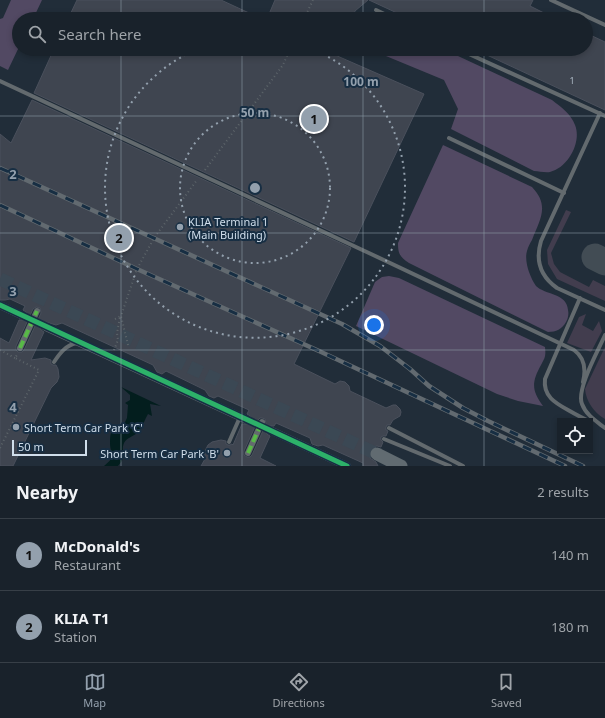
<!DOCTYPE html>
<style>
body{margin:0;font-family:"Noto Sans",sans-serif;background:#262f37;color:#f1f3f6}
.controls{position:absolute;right:12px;bottom:12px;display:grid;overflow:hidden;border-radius:0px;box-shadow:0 2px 6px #0003}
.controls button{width:36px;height:36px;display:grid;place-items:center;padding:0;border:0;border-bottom:1px solid #373f47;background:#19222b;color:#f1f3f6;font:20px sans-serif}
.scale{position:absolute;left:12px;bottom:10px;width:75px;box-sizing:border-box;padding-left:4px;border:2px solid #d0deeb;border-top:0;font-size:11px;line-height:14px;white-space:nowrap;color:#d0deeb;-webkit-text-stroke:3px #172e43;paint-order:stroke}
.you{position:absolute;left:374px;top:325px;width:14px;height:14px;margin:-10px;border:3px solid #fff;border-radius:50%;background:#1a73e8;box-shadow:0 0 0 6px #1a73e833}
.badge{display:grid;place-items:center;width:26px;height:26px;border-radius:50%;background:#93a0ad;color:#111;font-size:13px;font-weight:700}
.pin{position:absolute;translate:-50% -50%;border:2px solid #fff;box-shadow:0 1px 4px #0006}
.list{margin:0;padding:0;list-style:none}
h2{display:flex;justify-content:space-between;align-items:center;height:52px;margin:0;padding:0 16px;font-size:17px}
h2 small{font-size:13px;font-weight:400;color:#9fa4a9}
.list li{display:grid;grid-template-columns:26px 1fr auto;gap:12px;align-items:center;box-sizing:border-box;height:72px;padding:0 16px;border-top:1px solid #373f47}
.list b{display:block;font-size:15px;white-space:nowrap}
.list p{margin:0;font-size:13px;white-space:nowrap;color:#9fa4a9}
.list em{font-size:13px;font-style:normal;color:#9fa4a9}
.icon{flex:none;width:22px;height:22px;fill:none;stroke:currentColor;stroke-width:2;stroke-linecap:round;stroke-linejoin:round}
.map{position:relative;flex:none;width:605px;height:466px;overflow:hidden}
.search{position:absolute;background:#19222b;box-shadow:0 2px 6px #0003;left:12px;right:12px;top:12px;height:44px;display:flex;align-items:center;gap:10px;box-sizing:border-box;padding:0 14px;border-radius:22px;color:#9fa4a9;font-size:15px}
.sheet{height:196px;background:#19222b}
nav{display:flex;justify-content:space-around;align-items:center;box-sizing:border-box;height:56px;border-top:1px solid #373f47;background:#19222b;font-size:11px;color:#9fa4a9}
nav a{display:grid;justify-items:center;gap:2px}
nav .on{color:#93a0ad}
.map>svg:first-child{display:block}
.green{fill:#423d4e}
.forest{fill:#524963}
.water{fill:#031e1e}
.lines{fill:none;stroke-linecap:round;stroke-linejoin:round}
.taxiway{stroke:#424c54;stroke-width:27}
.building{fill:#3f4550;stroke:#4a505c;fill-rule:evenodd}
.minor-tunnel{stroke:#3b4854;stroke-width:8;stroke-dasharray:8 4;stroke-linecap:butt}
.primary-tunnel{stroke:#3b4854;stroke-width:13;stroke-dasharray:13 6;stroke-linecap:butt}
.path{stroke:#5d656a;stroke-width:2;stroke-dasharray:1 3;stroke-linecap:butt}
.service{stroke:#636a6e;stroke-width:4}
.minor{stroke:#636a6e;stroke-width:8}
.primary{stroke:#616b71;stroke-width:13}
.rail-casing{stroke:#626a70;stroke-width:4.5}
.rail{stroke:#172e43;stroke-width:3;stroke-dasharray:9;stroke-linecap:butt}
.pedestrian-bridge{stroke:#636a6e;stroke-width:6}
.quiet{stroke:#58b947;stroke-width:4;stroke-dasharray:8 4;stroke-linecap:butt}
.cycleway-casing{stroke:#172e43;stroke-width:8}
.cycleway{stroke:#2db169;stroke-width:5}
.grid{fill:none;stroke:#93a0ad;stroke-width:1;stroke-opacity:0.55}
.ring{fill:none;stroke:#93a0ad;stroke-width:2;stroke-dasharray:2 4}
.poi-dot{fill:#93a0ad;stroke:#172e43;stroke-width:1.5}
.labels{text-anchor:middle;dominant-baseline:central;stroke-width:4;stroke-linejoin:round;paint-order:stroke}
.number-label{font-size:9px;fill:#acb8c4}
.poi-label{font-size:11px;fill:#d0deeb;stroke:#172e43;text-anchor:start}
.grid-label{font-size:13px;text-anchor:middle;font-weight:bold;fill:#93a0ad;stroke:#172e43;stroke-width:4;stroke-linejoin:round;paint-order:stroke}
.centre{fill:#93a0ad;stroke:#172e43;stroke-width:2}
.ring-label{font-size:12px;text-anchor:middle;font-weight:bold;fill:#93a0ad;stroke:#172e43;stroke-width:4;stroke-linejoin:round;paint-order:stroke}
</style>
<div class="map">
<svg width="605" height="466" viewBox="0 0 605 466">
<rect width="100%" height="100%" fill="#212d39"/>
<g class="green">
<polygon points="566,210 571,212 551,253 554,264 560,272 589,287 593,280 605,286 605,301 557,279 548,264 547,250"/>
<polygon points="586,314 582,325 593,331 599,321 602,331 591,352 567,343 579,317"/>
<path d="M605,347v72c-11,-6 -19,-18 -20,-30z"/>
</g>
<g class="forest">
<polygon points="11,0 42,0 33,19 19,19 19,47 8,70 0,66 0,19 3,18"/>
<polygon points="364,14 378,19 355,19 357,15"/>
<path d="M369,49h74l109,51c9,7 19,14 23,25 7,17 -7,43 -25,47 -5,1 -11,-1 -16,-1l-83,-42 7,-20 -14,-29z"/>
<path d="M443,145l89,42c18,19 8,32 0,53 -2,3 -4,7 -5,11 -2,6 0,15 2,21 2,5 4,10 7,14 9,9 31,7 32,24 1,4 0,9 -2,12 -4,7 -10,10 -18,10l-139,-69c-9,-6 -11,-9 -11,-20z"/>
<path d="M389,276l10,2 146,69c1,9 0,11 -4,18 -10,18 -9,26 2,41l-25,-5 -21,-7 -141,-68 19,-44 7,-5z"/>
</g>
<path class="water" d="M121,387l40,19 -11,-2 2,12 -4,-2c-3,5 -5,12 -9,17 -4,5 -12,6 -15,12 -4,10 5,11 -6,23h-14c14,-11 6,-11 6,-23 0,-4 0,-7 1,-10l14,-11 2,-4 1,-13 -3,-2 5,-3v-5z"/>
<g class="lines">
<polyline class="taxiway" points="595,257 605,262"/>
</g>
<g class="building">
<polygon points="77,0 221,0 262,19 68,19"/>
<polygon points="275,0 368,0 355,11 352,19 267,19"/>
<polygon points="369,0 533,0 530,6 556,19 410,19"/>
<polygon points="586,33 605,42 605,110 474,49 586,49"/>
<polygon points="54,49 338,49 335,55 424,94 354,242 34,93"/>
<path d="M32,100l319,148 -57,116 41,20 5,-3 5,1 4,4 1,5 36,17 7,-3h3l4,4 1,3 -1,4 -7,4 -3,5h-3l-1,2v3l2,1 -2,5h-3l-2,1v3l2,2 -2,5 -4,-1 -4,1 -3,4 -1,3 1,4 6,4 2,4h-15v-3l-40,-18 -5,1 -6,-2 -2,-6 -34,-15 -2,3h-5l-2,3v5l3,2 -10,22 16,8h-75l4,-7 -1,-5 2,-5 2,-4 4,-3 9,-2 5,1v3l2,1h2l2,-1 1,1 9,-21h6l2,-3v-5l-3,-2 2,-4 -31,-14 -4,2 -5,-2 -4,-6 -39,-19 -4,3 -5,-2 -4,-7 -91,-42 -6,2 -10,-3 -3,1 -2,2v5l3,2 -13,28 14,-2 6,2v4l2,1h3l2,4 1,8 -2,5 -6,6 -38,78h-13v-128l9,5 10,-23h5l2,-2v-6l-3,-2 2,-4 -15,-7 -5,1h-5v-166l11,9zM36,307l4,1 1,5 -17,37 -2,2h-4l-2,-2v-4l17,-37zM260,418h2l3,1 1,5 -14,31 -2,2h-3l-3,-2v-4l14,-31z"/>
</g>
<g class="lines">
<g class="minor-tunnel">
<polyline points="21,315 46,327"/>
<polyline points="245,419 272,431"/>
</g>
<polyline class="primary-tunnel" points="0,279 377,454"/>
<g class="path">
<polyline points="304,19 313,0"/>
<polyline points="205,170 283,65 290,49"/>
<polyline points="115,319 121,316"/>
<polyline points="128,345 121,316 137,269 154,238 197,180"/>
<polyline points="0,350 15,358"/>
<polyline points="114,350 118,340 117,333 120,317"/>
<polyline points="0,448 39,370 15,358 17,355"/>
</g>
<g class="service">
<polyline points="551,0 605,25"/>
<polyline points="376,10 395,19"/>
<polyline points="458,49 605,116"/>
<path d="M0,81l371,173 203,96c11,8 12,20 9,32"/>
<path d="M600,113l-59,128c-6,20 -1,35 16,47l48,22"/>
<polyline points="449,138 564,193"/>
<path d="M580,298l-35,81c-2,17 10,24 23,31 7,4 14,8 21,11"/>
<path d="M605,335c-7,16 -29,55 -23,69 4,11 14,17 23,24"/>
<path d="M54,362c6,-9 12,-17 23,-19"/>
<polyline points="389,428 463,466"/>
<polyline points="384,439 450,466"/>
<polyline points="229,442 240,417"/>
</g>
<g class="minor">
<polyline points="0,305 21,315"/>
<polyline points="46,327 245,419"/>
<polyline points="272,431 347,466"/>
</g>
<polyline class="primary" points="377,454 401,466"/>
<g class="rail-casing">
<g id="rail">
<polyline points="0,168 342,324 380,346 410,369 429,386 463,408 488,421 583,466"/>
<polyline points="0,205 137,269 319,351 565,466"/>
</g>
</g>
<use href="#rail" class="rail"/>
<g class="pedestrian-bridge">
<polyline points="20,348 37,311"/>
<polyline points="248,453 262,422"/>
</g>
<g class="quiet">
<polyline points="20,348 37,311"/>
<polyline points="248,453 261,424"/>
</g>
<g class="cycleway-casing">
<polyline id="cycleway" points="0,305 347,466"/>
</g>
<use href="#cycleway" class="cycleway"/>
</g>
<path class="grid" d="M121,0v19M242,0v19M363,0v19M484,0v19M121,49v417M242,49v417M363,49v417M484,49v417M0,116h605M0,233h605M0,350h605"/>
<g class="ring">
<circle cx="255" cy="188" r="75"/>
<path d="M312 49A150 150 0 1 1 198 49"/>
</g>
<g class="poi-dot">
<circle cx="180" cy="227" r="4"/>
<circle cx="16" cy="427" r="4"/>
<circle cx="227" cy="453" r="4"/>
</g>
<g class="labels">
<g class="number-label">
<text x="572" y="80">1</text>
</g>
<g class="poi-label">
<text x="188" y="221">KLIA Terminal 1<tspan x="188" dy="13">(Main Building)</tspan></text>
<text x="24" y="427">Short Term Car Park 'C'</text>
<text x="219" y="453" text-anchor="end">Short Term Car Park 'B'</text>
</g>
</g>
<g class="grid-label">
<text x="13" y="179">2</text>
<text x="13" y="296">3</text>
<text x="13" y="412">4</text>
</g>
<circle cx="255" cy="188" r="6" class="centre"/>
<g class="ring-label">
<text x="361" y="86">100 m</text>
<text x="255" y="117">50 m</text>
</g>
</svg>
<div class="controls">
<button><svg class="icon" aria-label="locate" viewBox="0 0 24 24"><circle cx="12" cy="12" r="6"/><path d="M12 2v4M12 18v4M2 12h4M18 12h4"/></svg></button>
</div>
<div class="scale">50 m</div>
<div class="you"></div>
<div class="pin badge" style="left:314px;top:119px">1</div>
<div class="pin badge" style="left:119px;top:238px">2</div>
<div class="search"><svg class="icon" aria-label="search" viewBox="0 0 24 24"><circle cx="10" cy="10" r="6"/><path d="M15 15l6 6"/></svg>Search here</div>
</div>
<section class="sheet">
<h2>Nearby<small>2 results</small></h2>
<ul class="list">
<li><span class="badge">1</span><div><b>McDonald's</b><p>Restaurant</p></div><em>140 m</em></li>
<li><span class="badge">2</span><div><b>KLIA T1</b><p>Station</p></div><em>180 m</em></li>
</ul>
</section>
<nav>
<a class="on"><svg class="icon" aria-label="map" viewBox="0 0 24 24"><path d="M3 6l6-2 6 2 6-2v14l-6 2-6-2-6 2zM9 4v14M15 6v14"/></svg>Map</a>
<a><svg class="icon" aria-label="directions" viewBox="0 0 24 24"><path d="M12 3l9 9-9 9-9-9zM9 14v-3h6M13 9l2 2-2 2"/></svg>Directions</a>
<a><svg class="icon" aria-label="saved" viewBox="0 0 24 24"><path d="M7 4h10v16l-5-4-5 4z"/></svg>Saved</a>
</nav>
